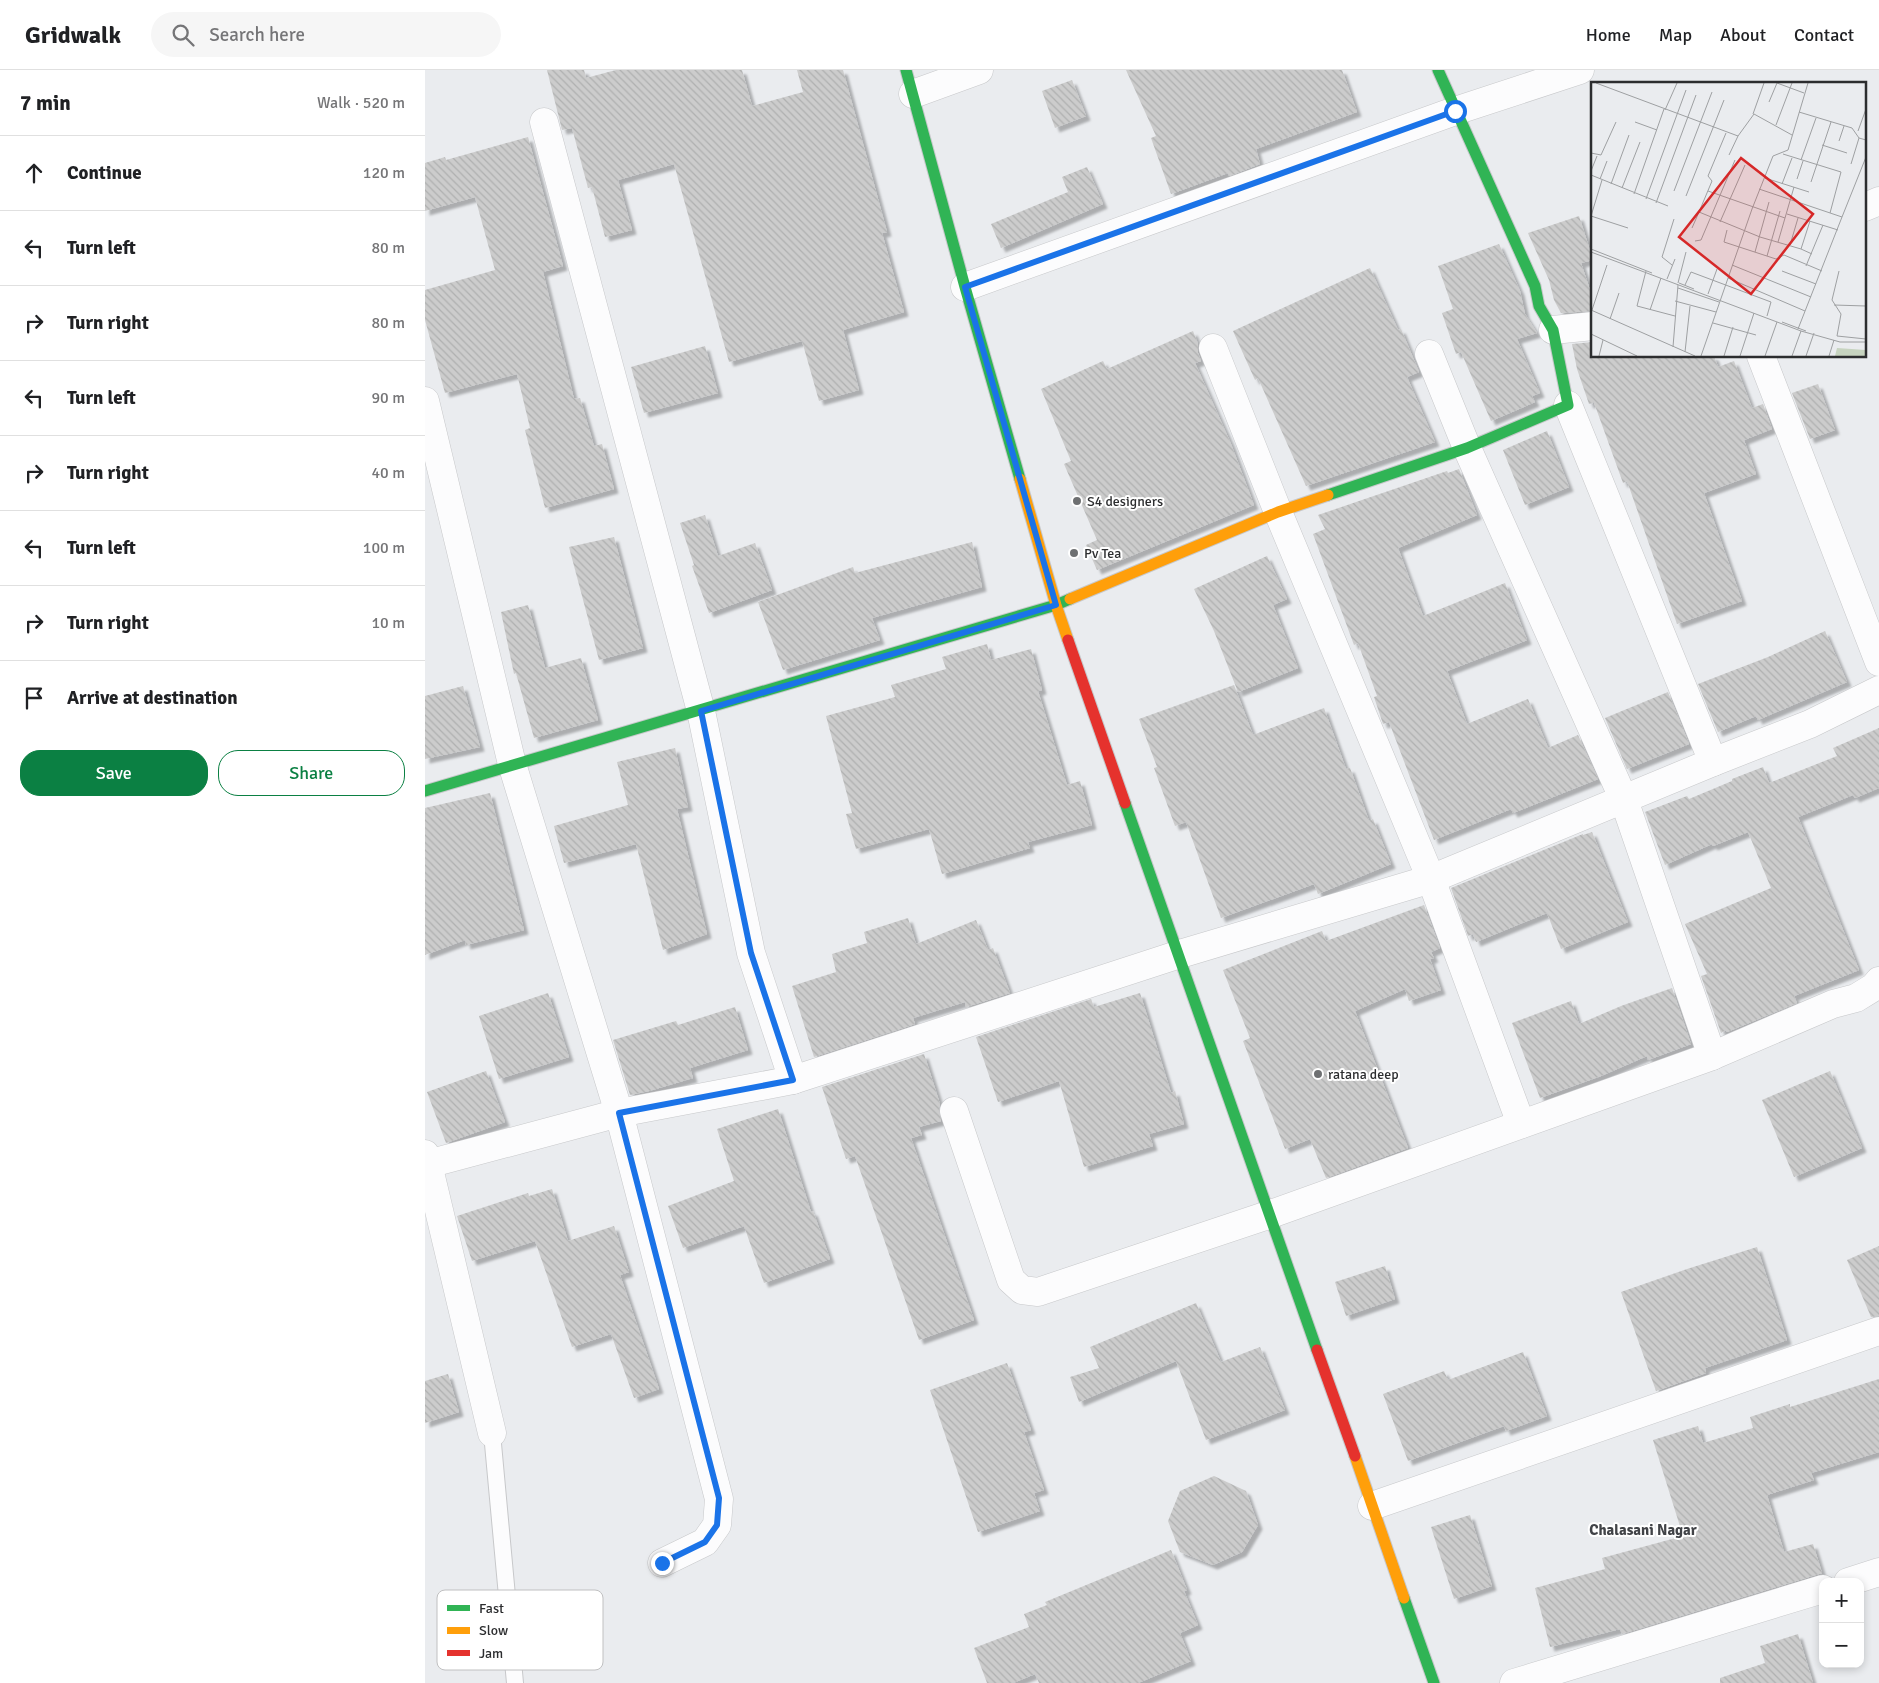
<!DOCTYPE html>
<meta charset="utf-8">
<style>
body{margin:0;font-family:Signika,sans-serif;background:#f6f6f6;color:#202124}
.controls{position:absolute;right:15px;bottom:15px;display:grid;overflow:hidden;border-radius:10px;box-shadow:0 2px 8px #0003}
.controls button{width:45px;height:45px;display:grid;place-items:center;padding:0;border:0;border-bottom:1px solid #e0e0e0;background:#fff;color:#202124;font:25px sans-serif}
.stop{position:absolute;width:15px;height:15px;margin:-11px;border:4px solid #1a73e8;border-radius:50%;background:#fff}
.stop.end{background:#1a73e8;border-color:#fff;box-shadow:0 1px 5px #0008}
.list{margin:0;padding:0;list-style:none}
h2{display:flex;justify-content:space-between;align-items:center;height:65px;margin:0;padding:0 20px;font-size:21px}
h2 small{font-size:16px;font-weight:400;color:#757577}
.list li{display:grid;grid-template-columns:32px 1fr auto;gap:15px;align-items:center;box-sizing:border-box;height:75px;padding:0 20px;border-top:1px solid #e0e0e0}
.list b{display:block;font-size:19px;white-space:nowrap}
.list em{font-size:16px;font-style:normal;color:#757577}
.actions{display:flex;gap:10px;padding:15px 20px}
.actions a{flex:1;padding:11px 0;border:1px solid #0b8043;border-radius:20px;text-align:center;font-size:18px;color:#0b8043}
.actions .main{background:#0b8043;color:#fff}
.icon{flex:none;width:28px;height:28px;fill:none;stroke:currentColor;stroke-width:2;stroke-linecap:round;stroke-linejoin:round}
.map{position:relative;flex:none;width:1454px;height:1613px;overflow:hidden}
header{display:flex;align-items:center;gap:30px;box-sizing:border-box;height:70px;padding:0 25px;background:#fff;border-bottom:1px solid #e0e0e0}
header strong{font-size:24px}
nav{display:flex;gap:28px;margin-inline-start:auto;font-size:18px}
.search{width:350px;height:45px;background:#f6f6f6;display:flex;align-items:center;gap:12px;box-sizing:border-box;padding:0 18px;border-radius:28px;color:#757577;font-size:19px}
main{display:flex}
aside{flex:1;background:#fff}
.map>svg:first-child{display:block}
.building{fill:url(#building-back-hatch);filter:url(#shadow)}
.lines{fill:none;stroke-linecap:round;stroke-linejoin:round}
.lane-casing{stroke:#c7c8ca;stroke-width:18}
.street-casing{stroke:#c7c8ca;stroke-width:29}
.fast-casing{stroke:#c7c8ca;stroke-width:13}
.slow-casing{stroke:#c7c8ca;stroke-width:13}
.jam-casing{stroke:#c7c8ca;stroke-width:13}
.lane{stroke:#fcfcfd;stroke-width:16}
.street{stroke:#fcfcfd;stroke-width:28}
.fast{stroke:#30b455;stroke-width:11}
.slow{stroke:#ff9f0a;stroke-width:11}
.jam{stroke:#e5322d;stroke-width:11}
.route{stroke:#1a73e8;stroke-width:6}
.poi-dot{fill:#6e7072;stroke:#fff;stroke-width:2}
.labels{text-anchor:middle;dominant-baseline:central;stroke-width:4;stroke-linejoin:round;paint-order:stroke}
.poi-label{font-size:14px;fill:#2c2d2f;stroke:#fff;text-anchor:start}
.neighbourhood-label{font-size:15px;font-weight:bold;fill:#414347;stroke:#fff}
.inset-road{fill:none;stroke:#9ea0a2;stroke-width:1}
.view{fill:#d62828;fill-opacity:0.15;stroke:#d62828;stroke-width:2.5}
.inset-edge{fill:none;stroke:#2c2d2f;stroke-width:2.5}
.key{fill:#fff;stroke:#c0c0c1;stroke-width:1}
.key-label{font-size:14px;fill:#2c2d2f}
</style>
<header>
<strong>Gridwalk</strong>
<div class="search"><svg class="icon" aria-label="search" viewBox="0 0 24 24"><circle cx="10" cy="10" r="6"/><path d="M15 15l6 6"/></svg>Search here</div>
<nav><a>Home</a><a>Map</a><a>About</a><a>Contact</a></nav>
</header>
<main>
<aside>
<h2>7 min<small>Walk · 520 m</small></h2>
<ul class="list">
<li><svg class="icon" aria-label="ahead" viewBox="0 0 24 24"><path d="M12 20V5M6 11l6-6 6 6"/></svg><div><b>Continue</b></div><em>120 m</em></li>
<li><svg class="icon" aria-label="left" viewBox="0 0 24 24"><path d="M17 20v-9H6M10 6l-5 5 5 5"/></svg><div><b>Turn left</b></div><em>80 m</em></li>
<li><svg class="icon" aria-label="right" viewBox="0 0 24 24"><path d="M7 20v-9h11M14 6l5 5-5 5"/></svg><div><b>Turn right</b></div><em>80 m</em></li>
<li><svg class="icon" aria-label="left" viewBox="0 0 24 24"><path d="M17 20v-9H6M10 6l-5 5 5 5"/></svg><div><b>Turn left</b></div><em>90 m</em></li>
<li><svg class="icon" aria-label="right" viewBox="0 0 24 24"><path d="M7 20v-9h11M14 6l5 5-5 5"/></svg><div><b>Turn right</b></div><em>40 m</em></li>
<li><svg class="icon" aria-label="left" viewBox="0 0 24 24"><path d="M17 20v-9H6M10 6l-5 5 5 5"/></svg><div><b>Turn left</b></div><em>100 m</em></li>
<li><svg class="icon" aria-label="right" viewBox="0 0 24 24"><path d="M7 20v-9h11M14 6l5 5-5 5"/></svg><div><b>Turn right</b></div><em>10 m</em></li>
<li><svg class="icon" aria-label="arrive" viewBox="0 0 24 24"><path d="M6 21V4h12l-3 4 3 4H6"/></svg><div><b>Arrive at destination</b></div></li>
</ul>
<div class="actions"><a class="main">Save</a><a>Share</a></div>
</aside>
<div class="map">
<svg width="1454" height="1613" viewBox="0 0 1454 1613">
<defs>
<pattern id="building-back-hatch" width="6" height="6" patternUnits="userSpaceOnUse" patternTransform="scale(1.25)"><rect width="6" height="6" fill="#ccc"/><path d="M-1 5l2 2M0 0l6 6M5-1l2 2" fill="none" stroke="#afb0b0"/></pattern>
<filter id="shadow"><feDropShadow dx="4.5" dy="4.5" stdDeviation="1" flood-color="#0004"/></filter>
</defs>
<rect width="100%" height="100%" fill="#eaecef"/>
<g class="building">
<polygon points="122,0 159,0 161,8 191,0 317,0 327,36 378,22 372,0 418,0 462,162 457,163 479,242 418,260 434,320 394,331 377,271 304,292 249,94 193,110 207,160 180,167 167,117 163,118 147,58 137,60"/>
<polygon points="701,0 917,0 932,42 831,79 835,94 804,106 803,103 746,124 726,68 731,66"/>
<polygon points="647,10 661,46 630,58 617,21"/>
<polygon points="103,67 138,196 118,202 149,329 155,328 169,376 177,374 189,419 120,438 100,360 105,358 92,304 20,323 0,250 0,220 70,200 50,127 0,141 0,93 20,87 21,90"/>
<polygon points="662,97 678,134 576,178 566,154 643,122 637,107"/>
<polygon points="1154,146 1168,190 1156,193 1168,229 1168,241 1136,243 1129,230 1124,210 1103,163"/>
<polygon points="1074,174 1095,221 1100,244 1112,263 1092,269 1115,323 1107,326 1110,332 1066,351 1036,282 1031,284 1017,243 1028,239 1013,196"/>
<polygon points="945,198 973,260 976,259 994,302 982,307 1010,372 881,416 833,308 830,310 808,261"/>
<polygon points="768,261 773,274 773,283 776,291 770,293 806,374 829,435 672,500 661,475 672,470 639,394 646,391 616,319 678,291 682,299"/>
<polygon points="1168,272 1168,286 1289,286 1293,297 1309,291 1327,338 1338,334 1347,359 1319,370 1331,404 1279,423 1317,531 1252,554 1202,411 1198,413 1168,330 1168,333 1164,334 1152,299 1147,274"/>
<polygon points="280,276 293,323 219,343 206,297"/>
<polygon points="1393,314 1410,360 1385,369 1367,323"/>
<polygon points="1122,361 1144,417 1100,435 1078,380"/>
<polygon points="1034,399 1052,445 973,478 998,546 1080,513 1102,570 1022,601 1042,654 1103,629 1123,678 1153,665 1173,709 1088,743 1086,739 1009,770 964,652 958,654 949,627 952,626 933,573 929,575 888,464 900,459 893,445 1022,401 1023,403"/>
<polygon points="280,445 293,486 330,473 347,520 284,543 267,496 269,495 255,453"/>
<polygon points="189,467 218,578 174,590 144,477"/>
<polygon points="547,472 557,517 447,548 455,570 358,600 333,532 428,497 430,503"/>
<polygon points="842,486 862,529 848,535 873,598 813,622 789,561 769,519"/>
<polygon points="103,535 120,598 156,588 173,650 109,668 91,603 89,604 76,542"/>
<polygon points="1400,561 1422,612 1333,650 1331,646 1293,662 1273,614 1343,587"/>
<polygon points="562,574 566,590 606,579 617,620 613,621 642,715 655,711 667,755 603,772 605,778 517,804 504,759 431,779 421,744 427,743 401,646 470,627 466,615 521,599 517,587"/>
<polygon points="809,615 828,665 899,638 921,699 925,698 944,751 948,749 966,794 893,824 889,814 796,848 761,752 750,756 729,698 732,697 714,649"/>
<polygon points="38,616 55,677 0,689 0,626"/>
<polygon points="1243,622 1264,674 1202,699 1180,648"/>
<polygon points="1454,658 1454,718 1430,728 1428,725 1373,747 1434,900 1369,926 1372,933 1302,962 1301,960 1296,963 1276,906 1282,904 1260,854 1346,818 1323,762 1288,776 1287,774 1240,795 1220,742 1262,726 1264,729 1307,711 1307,709 1338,697 1344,713 1412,686 1408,678"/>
<polygon points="250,678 263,737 252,739 282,864 238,880 211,774 139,793 129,756 203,735 192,692"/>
<polygon points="65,723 99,860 41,875 40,870 0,885 0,738"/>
<polygon points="1167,762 1203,852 1136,879 1122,843 1051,872 1048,864 1043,866 1026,818 1158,764 1158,765"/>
<polygon points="999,835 1015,878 1006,882 1009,888 1005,889 1016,920 984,931 980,919 930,941 983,1078 901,1108 885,1069 860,1079 818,971 825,968 798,900 897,861 901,871"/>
<polygon points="483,848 491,874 551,850 563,880 568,878 585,923 541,937 540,932 488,948 490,954 389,987 367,916 411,902 407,884 442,873 439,862"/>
<polygon points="1247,918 1266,974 1223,990 1222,986 1176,1006 1115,1028 1087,953 1146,931 1154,954 1196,936"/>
<polygon points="123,923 144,987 74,1009 54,946"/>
<polygon points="715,923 746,1023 750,1021 759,1054 724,1064 728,1076 659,1097 634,1011 573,1032 551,967 666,929 669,937"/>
<polygon points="310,937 323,980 265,998 268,1008 224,1021 205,1025 188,970 251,951 253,955"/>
<polygon points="499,984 515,1034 514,1038 516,1051 494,1057 497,1065 486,1068 549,1250 494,1270 430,1086 421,1089 397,1017"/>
<polygon points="61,1001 80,1052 21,1073 2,1022"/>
<polygon points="1405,1001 1437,1078 1369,1107 1337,1030"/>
<polygon points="353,1039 386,1142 388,1141 405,1189 339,1213 319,1156 258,1178 243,1136 309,1111 292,1059"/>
<polygon points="127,1119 143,1171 189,1156 204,1202 195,1205 234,1319 209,1328 186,1264 147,1277 110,1171 47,1191 32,1146 103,1123 104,1126"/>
<polygon points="1454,1176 1454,1246 1446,1247 1422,1190"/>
<polygon points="1332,1177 1362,1270 1280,1298 1281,1303 1231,1321 1196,1222 1262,1199"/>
<polygon points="960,1196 970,1229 921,1246 910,1212"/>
<polygon points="771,1233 796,1292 835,1277 860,1340 781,1370 751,1291 654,1332 645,1307 674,1298 665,1277"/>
<polygon points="1098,1282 1122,1346 1081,1361 1079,1356 983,1391 958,1324 1019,1301 1023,1310"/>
<polygon points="582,1293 606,1360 599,1362 619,1420 609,1423 615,1441 553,1462 505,1320"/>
<polygon points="23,1304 34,1342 0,1353 0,1311"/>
<polygon points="1454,1309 1454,1382 1386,1403 1389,1410 1342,1425 1359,1482 1388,1474 1397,1503 1197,1564 1195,1559 1125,1577 1110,1518 1180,1499 1177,1488 1258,1466 1228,1370 1273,1356 1278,1373 1328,1358 1325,1347 1365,1334 1365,1337"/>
<polygon points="789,1406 821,1421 833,1455 817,1482 788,1495 755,1482 743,1451 755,1421"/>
<polygon points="1045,1445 1067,1516 1029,1529 1006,1457"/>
<polygon points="746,1480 762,1520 759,1521 773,1555 755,1563 766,1591 713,1613 614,1613 610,1604 588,1613 562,1613 549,1578 604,1557 599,1544 622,1535 620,1532"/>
<polygon points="1373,1564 1388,1613 1295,1613 1295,1608 1340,1593 1335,1576"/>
</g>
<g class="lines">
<g class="lane-casing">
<polyline id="lane" points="67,1363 90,1613"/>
</g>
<g class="street-casing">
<g id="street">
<polyline points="488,24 554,0"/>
<polyline points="119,52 276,641 326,883 368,1010"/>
<polyline points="1440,137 1454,131"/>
<polyline points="540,217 1030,41 1155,0"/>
<polyline points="1128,260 1168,256"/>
<polyline points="788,278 853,442 1006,809 1096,1054"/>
<polyline points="1004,284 1042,378 1199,730 1287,986"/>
<polyline points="1336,286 1454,592"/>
<polyline points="0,331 87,694 194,1043 294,1429 292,1455 280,1472 237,1493"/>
<polyline points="1143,335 1288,692"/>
<polyline points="529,1041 586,1210 597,1220 613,1222 846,1144 1287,986 1408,934 1431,928 1449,917 1454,911"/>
<polyline points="0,1084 3,1094 194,1043 368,1010 755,884 1006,809 1288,692 1385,654 1454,620"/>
<polyline points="3,1094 67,1363"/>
<polyline points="947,1436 1454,1261"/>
<polyline points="1423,1512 1454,1502"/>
<polyline points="1089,1613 1398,1519"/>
</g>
</g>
<g class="fast-casing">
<g id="fast">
<polyline points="481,0 540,217 595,409"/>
<polyline points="903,425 1042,378 1143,335 1128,260 1114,236 1110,216 1013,0"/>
<polyline points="0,721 631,535 645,529"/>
<polyline points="700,733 892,1280"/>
<polyline points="979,1528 1009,1613"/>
</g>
</g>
<g class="slow-casing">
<g id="slow">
<polyline points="595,409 631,535 643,570"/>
<polyline points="645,529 853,442 903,425"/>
<polyline points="930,1386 979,1528"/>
</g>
</g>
<g class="jam-casing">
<g id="jam">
<polyline points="643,570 700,733"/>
<polyline points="892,1280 930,1386"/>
</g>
</g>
<use href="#lane" class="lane"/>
<use href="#street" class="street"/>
<use href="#fast" class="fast"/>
<use href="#slow" class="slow"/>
<use href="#jam" class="jam"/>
</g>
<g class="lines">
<polyline class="route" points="237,1493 280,1472 292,1455 294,1428 194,1043 368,1010 326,883 276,641 631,535 540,217 1030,41"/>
</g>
<g class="poi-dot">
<circle cx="652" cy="431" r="5"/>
<circle cx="649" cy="483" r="5"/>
<circle cx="893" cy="1004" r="5"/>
</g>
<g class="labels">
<g class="poi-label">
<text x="662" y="431">S4 designers</text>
<text x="659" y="483">Pv Tea</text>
<text x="903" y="1004">ratana deep</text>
</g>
<g class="neighbourhood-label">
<text x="1218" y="1460">Chalasani Nagar</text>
</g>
</g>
<g transform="translate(1166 12)">
<rect width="275" height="275" fill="#eaecef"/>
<path d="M246,266l29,2v6h-31z" fill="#c7d4c0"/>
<path class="inset-road" d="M5,1l142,53 16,-22 38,21M186,1l27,10M178,20l8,-19M74,28l12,-27M208,30l53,16 7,10 7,2M162,32l11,-31M44,40l22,8M185,43l16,-42M267,49l8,-22M135,51l-18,43 4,5 -13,31 61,25 41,12M248,59l5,-15M231,63l25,8M0,71l10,2 15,-33M192,72l58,18 -11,41M138,73l9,-19M210,78l15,-42M260,82l8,-26M0,89l6,-15M0,93l77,31M174,96l44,14M9,97l7,-18M206,97l6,-18M220,100l20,-60M20,102l18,-49M191,102l10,-26M31,106l18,-46M168,107l83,28 -44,112M83,109l38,-99M117,109l77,27 9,-31M43,112l30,-85M95,114l38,-96M55,117l40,-109M65,121l40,-108M196,132l51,16M0,134l37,12M0,134l11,-36M251,135l24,-60M219,139l-9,28 11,5M129,140l25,-57M101,146l7,-16M136,148l-3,12 52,17 8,-4 38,16M104,159l6,-1 34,-80M187,160l7,-24M199,163l8,-27M0,167l61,24M0,170l210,79 39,11h26M164,170l14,-50M176,174l13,-45M81,183l-10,-8 12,-38M141,183l79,32M215,184l17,-41M55,189l-9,35 38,10M191,189l34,13M248,189l-7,29 9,14 -4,22 29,3M137,196l77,33M76,197l8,-20M87,201l8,-31M88,201l15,6M94,203l6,-13 80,30 -4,14M87,206l41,14M117,212l9,-25M84,219l41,11M243,223l32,1M0,228l104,46M1,228l15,-45M59,228l11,-32M19,237l9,-26M191,240l24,9M122,241l43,12M0,252l46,22M82,265l5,-62M94,270l5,-46M8,274l4,-16M110,274l51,-147 21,-53 15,-6 20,-67M133,274l9,-29M149,274l14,-43M174,274l12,-34M201,274l9,-25M215,274l8,-23M238,274l5,-16"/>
<path class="view" d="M150,76l72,56 -62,80 -72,-57z"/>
<rect width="275" height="275" class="inset-edge"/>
</g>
<rect x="12" y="1520" width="166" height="80" rx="8" class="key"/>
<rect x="22" y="1535" width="23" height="6" fill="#30b455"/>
<rect x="22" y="1557" width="23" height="7" fill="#ff9f0a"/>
<rect x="22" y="1580" width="23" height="6" fill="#e5322d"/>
<g class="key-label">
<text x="54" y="1543">Fast</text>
<text x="54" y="1565">Slow</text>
<text x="54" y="1588">Jam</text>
</g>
</svg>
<div class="controls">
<button>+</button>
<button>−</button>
</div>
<div class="stop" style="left:1030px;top:41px"></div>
<div class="stop end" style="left:237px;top:1493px"></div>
</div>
</main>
